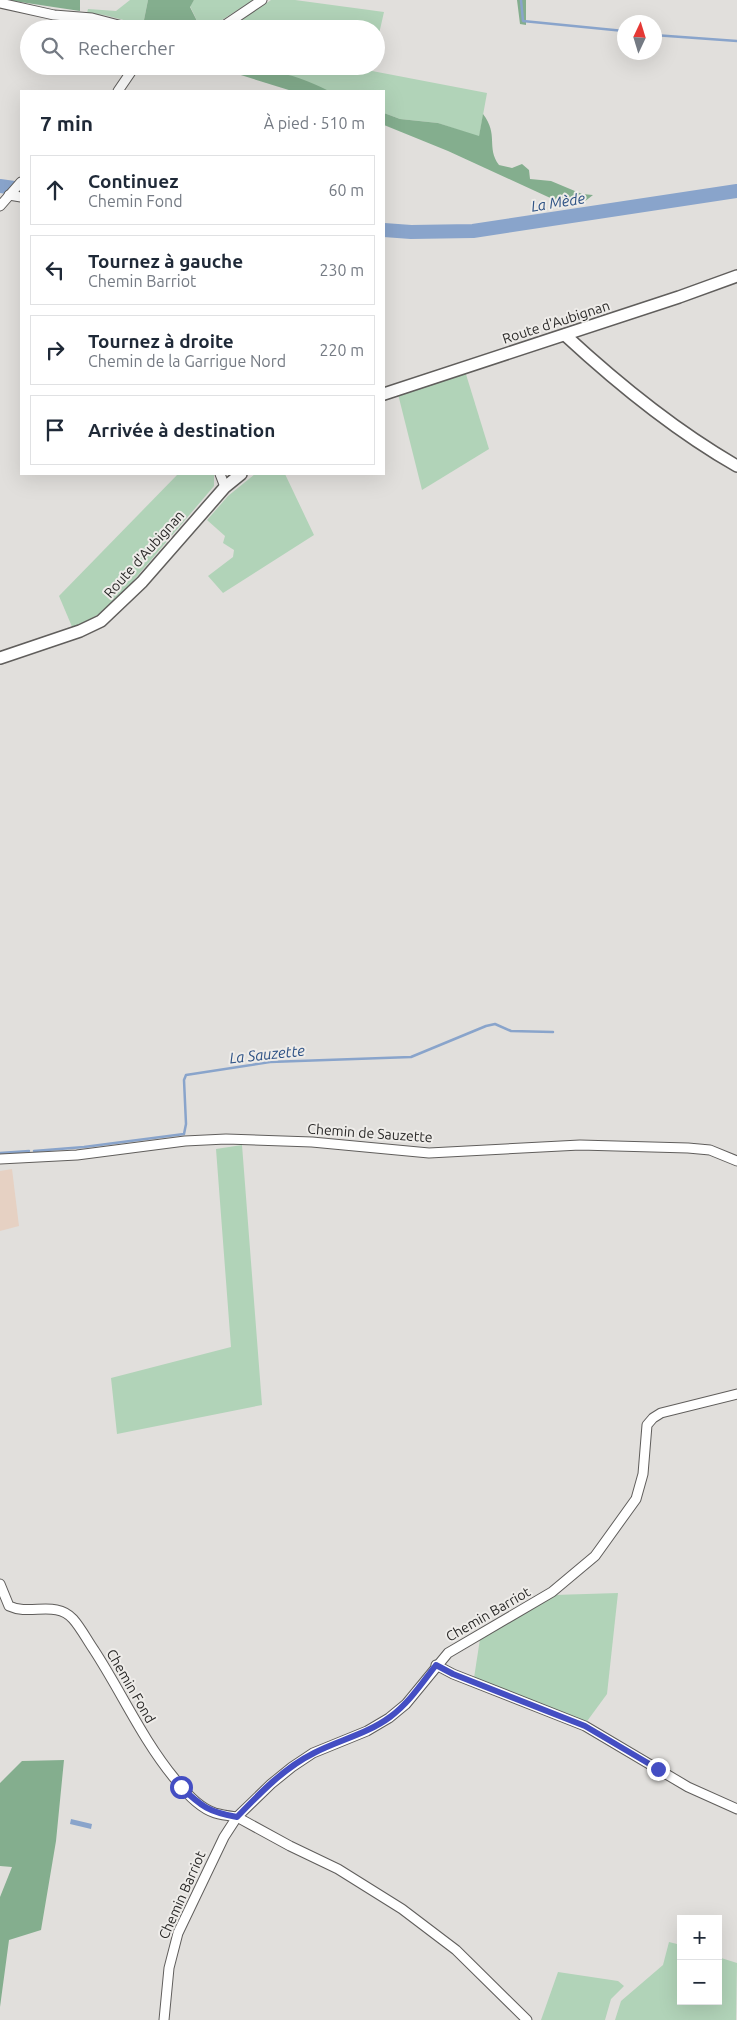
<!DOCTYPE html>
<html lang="fr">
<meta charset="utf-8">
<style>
body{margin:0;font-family:Ubuntu,sans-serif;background:#f2f2f3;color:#1f2937}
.controls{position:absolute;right:15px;bottom:15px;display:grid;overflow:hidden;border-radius:0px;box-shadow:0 5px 20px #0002}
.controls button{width:45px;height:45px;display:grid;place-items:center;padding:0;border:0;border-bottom:1px solid #e0e1e3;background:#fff;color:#1f2937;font:25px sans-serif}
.compass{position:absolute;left:617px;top:15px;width:45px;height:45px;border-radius:50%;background:#fff;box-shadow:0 5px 20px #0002;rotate:4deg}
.stop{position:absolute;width:15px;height:15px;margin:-11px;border:4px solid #444ec3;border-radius:50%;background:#fff}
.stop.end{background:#444ec3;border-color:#fff;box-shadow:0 1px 5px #0008}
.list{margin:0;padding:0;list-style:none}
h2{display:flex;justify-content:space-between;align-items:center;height:65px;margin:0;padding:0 20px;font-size:21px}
h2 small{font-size:16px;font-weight:400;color:#747a83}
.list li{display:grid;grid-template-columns:32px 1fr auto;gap:15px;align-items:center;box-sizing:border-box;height:70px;margin:0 10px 10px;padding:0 10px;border:1px solid #e0e1e3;border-radius:0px}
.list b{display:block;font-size:19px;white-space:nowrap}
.list p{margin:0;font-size:16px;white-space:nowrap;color:#747a83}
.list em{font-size:16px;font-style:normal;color:#747a83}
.icon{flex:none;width:28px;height:28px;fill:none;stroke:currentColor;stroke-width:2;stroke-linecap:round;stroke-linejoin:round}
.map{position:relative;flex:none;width:737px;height:2020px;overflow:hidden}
.search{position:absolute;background:#fff;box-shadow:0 5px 20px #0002;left:20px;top:20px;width:365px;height:55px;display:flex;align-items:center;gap:12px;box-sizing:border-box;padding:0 18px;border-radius:28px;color:#747a83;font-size:19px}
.panel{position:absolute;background:#fff;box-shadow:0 5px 20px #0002;left:20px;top:90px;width:365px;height:385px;border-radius:0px}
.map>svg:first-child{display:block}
.industrial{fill:#e6d1c3}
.green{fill:#b1d3b8}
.forest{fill:#84ae8e}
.water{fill:#89a4cb}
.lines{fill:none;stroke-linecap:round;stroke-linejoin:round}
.stream{stroke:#89a4cb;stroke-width:2.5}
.river{stroke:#89a4cb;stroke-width:14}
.minor-casing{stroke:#605e5c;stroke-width:11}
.tertiary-casing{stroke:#605e5c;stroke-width:14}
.minor{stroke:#fff;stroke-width:9}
.tertiary{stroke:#fff;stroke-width:11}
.route{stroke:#444ec3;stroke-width:6}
.labels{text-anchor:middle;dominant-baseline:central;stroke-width:4;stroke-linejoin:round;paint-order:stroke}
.street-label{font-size:14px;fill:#292827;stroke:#eeece9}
.water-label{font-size:15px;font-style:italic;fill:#2e5285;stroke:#eeece9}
</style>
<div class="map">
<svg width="737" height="2020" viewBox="0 0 737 2020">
<rect width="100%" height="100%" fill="#e1dfdc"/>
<polygon class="industrial" points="12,1169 19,1226 0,1231 0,1171"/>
<g class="green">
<polygon points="130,0 148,0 143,25 104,15 87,13 88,9 116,11"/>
<polygon points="194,0 253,0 208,29 201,29 190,6"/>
<polygon points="271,0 295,0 384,12 376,47 376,29 227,29"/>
<path d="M255,66h91l141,27 -8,44 -41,-14 -38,-4 -16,-6v-22c-15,0 -42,4 -56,0 -22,-7 -40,-20 -64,-18z"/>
<polygon points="465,371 489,449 422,490 398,394"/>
<polygon points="178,474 214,474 214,486 128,587 99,614 73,629 59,596"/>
<polygon points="255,474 285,474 314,535 223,593 208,576 233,557 234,550 223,543 225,536 207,520 228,496"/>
<polygon points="242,1145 262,1405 117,1434 111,1378 231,1347 216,1149"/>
<polygon points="618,1593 607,1694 585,1724 474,1678 480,1639 554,1595"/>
<polygon points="669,1942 681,1945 681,2001 718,2001 718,1957 737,1963 736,2020 615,2020 621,2001 663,1965"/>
<polygon points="558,1972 618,1981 624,1986 611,1999 605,2020 541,2020"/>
</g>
<g class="forest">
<polygon points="7,0 80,0 80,11"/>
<polygon points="148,0 194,0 190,7 201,29 159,29 143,25"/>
<polygon points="517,0 526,0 526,25 520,24"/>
<path d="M212,66h43l9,7c23,-2 44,8 65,18h-37z"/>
<path d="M384,113l16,6 38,4 41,13 4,-22c16,21 3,33 16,51l13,3 10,-4 7,6 1,9 21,2 31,13 11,1 -13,10 -21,-3 -111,-51 -64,-26z"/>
<polygon points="64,1760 56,1841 41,1930 9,1940 0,2007 0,1897 12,1867 0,1866 0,1783 22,1761"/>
</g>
<polygon class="water" points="71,1819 92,1824 91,1829 70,1824"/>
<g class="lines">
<g class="stream">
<polyline points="521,0 523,21 624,31"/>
<polyline points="654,35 737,41"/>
<polyline points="34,1151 84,1147 184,1134 186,1124 184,1080 186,1075 270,1062 411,1057 486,1026 495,1024 511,1031 553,1032"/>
<polyline points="0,1153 29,1151"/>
</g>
<g class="river">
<polyline points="0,186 21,189"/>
<polyline points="384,230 411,232 473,231 737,191"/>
</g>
<g class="minor-casing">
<g id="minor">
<polyline points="0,3 54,15 92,18 134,29"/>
<polyline points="219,29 262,0"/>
<polyline points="118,91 135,66"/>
<polyline points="9,195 21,197"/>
<polyline points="0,206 21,182"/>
<polyline points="220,474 225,487"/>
<polyline points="0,1159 77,1155 185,1141 226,1139 312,1142 429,1153 580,1145 688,1148 710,1150 737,1161"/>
<path d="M0,1584l9,22c21,10 47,-6 64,13 8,9 14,21 21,31 28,43 48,89 81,129 10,13 24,29 40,34 7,2 15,3 22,4l53,29 48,23 64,40 54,41 71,70"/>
<polyline points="436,1665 453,1674 585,1726 688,1787 737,1809"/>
<polyline points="164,2020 169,1968 178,1933 224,1837 237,1817 271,1784 292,1767 313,1753 367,1731 389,1718 406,1704 448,1653 552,1592 595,1556 636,1499 643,1474 647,1425 653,1418 661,1413 737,1394"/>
</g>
</g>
<g class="tertiary-casing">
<g id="tertiary">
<path d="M565,335c53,49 109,95 172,131"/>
<polyline points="384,394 679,297 737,276"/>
<polyline points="0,658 80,631 101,621 142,582 225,487 241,474"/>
</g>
</g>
<use href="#minor" class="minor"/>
<use href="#tertiary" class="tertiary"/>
</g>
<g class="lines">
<path class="route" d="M181,1787c21,20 28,25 56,30 23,-24 47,-49 77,-64 25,-13 53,-19 76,-36 19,-14 32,-34 46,-52l17,9 132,52 73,43"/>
</g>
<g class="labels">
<g class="street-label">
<text transform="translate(556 322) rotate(-18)">Route d'Aubignan</text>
<text transform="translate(144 554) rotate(-48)">Route d'Aubignan</text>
<text transform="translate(370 1133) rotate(4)">Chemin de Sauzette</text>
<text transform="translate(488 1614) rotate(-30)">Chemin Barriot</text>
<text transform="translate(131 1686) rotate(60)">Chemin Fond</text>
<text transform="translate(182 1895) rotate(-66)">Chemin Barriot</text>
</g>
<g class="water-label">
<text transform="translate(558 202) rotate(-9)">La Mède</text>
<text transform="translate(267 1054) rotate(-6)">La Sauzette</text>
</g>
</g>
</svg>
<div class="controls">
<button>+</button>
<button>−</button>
</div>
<svg class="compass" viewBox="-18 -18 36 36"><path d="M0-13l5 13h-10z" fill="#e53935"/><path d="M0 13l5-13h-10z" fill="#747a83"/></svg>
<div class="stop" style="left:181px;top:1787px"></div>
<div class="stop end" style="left:658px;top:1769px"></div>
<div class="search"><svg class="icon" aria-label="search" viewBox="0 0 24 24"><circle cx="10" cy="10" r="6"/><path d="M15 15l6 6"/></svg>Rechercher</div>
<section class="panel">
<h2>7 min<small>À pied · 510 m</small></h2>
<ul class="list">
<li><svg class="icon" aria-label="ahead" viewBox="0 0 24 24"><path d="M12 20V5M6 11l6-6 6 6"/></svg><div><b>Continuez</b><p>Chemin Fond</p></div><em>60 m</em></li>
<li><svg class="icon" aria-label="left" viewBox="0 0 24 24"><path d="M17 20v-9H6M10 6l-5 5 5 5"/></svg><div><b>Tournez à gauche</b><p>Chemin Barriot</p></div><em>230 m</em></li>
<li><svg class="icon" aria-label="right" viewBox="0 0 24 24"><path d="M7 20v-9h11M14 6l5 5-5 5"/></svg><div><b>Tournez à droite</b><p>Chemin de la Garrigue Nord</p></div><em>220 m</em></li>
<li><svg class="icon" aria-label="arrive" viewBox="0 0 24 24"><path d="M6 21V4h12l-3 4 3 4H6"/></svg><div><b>Arrivée à destination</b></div></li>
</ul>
</section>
</div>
